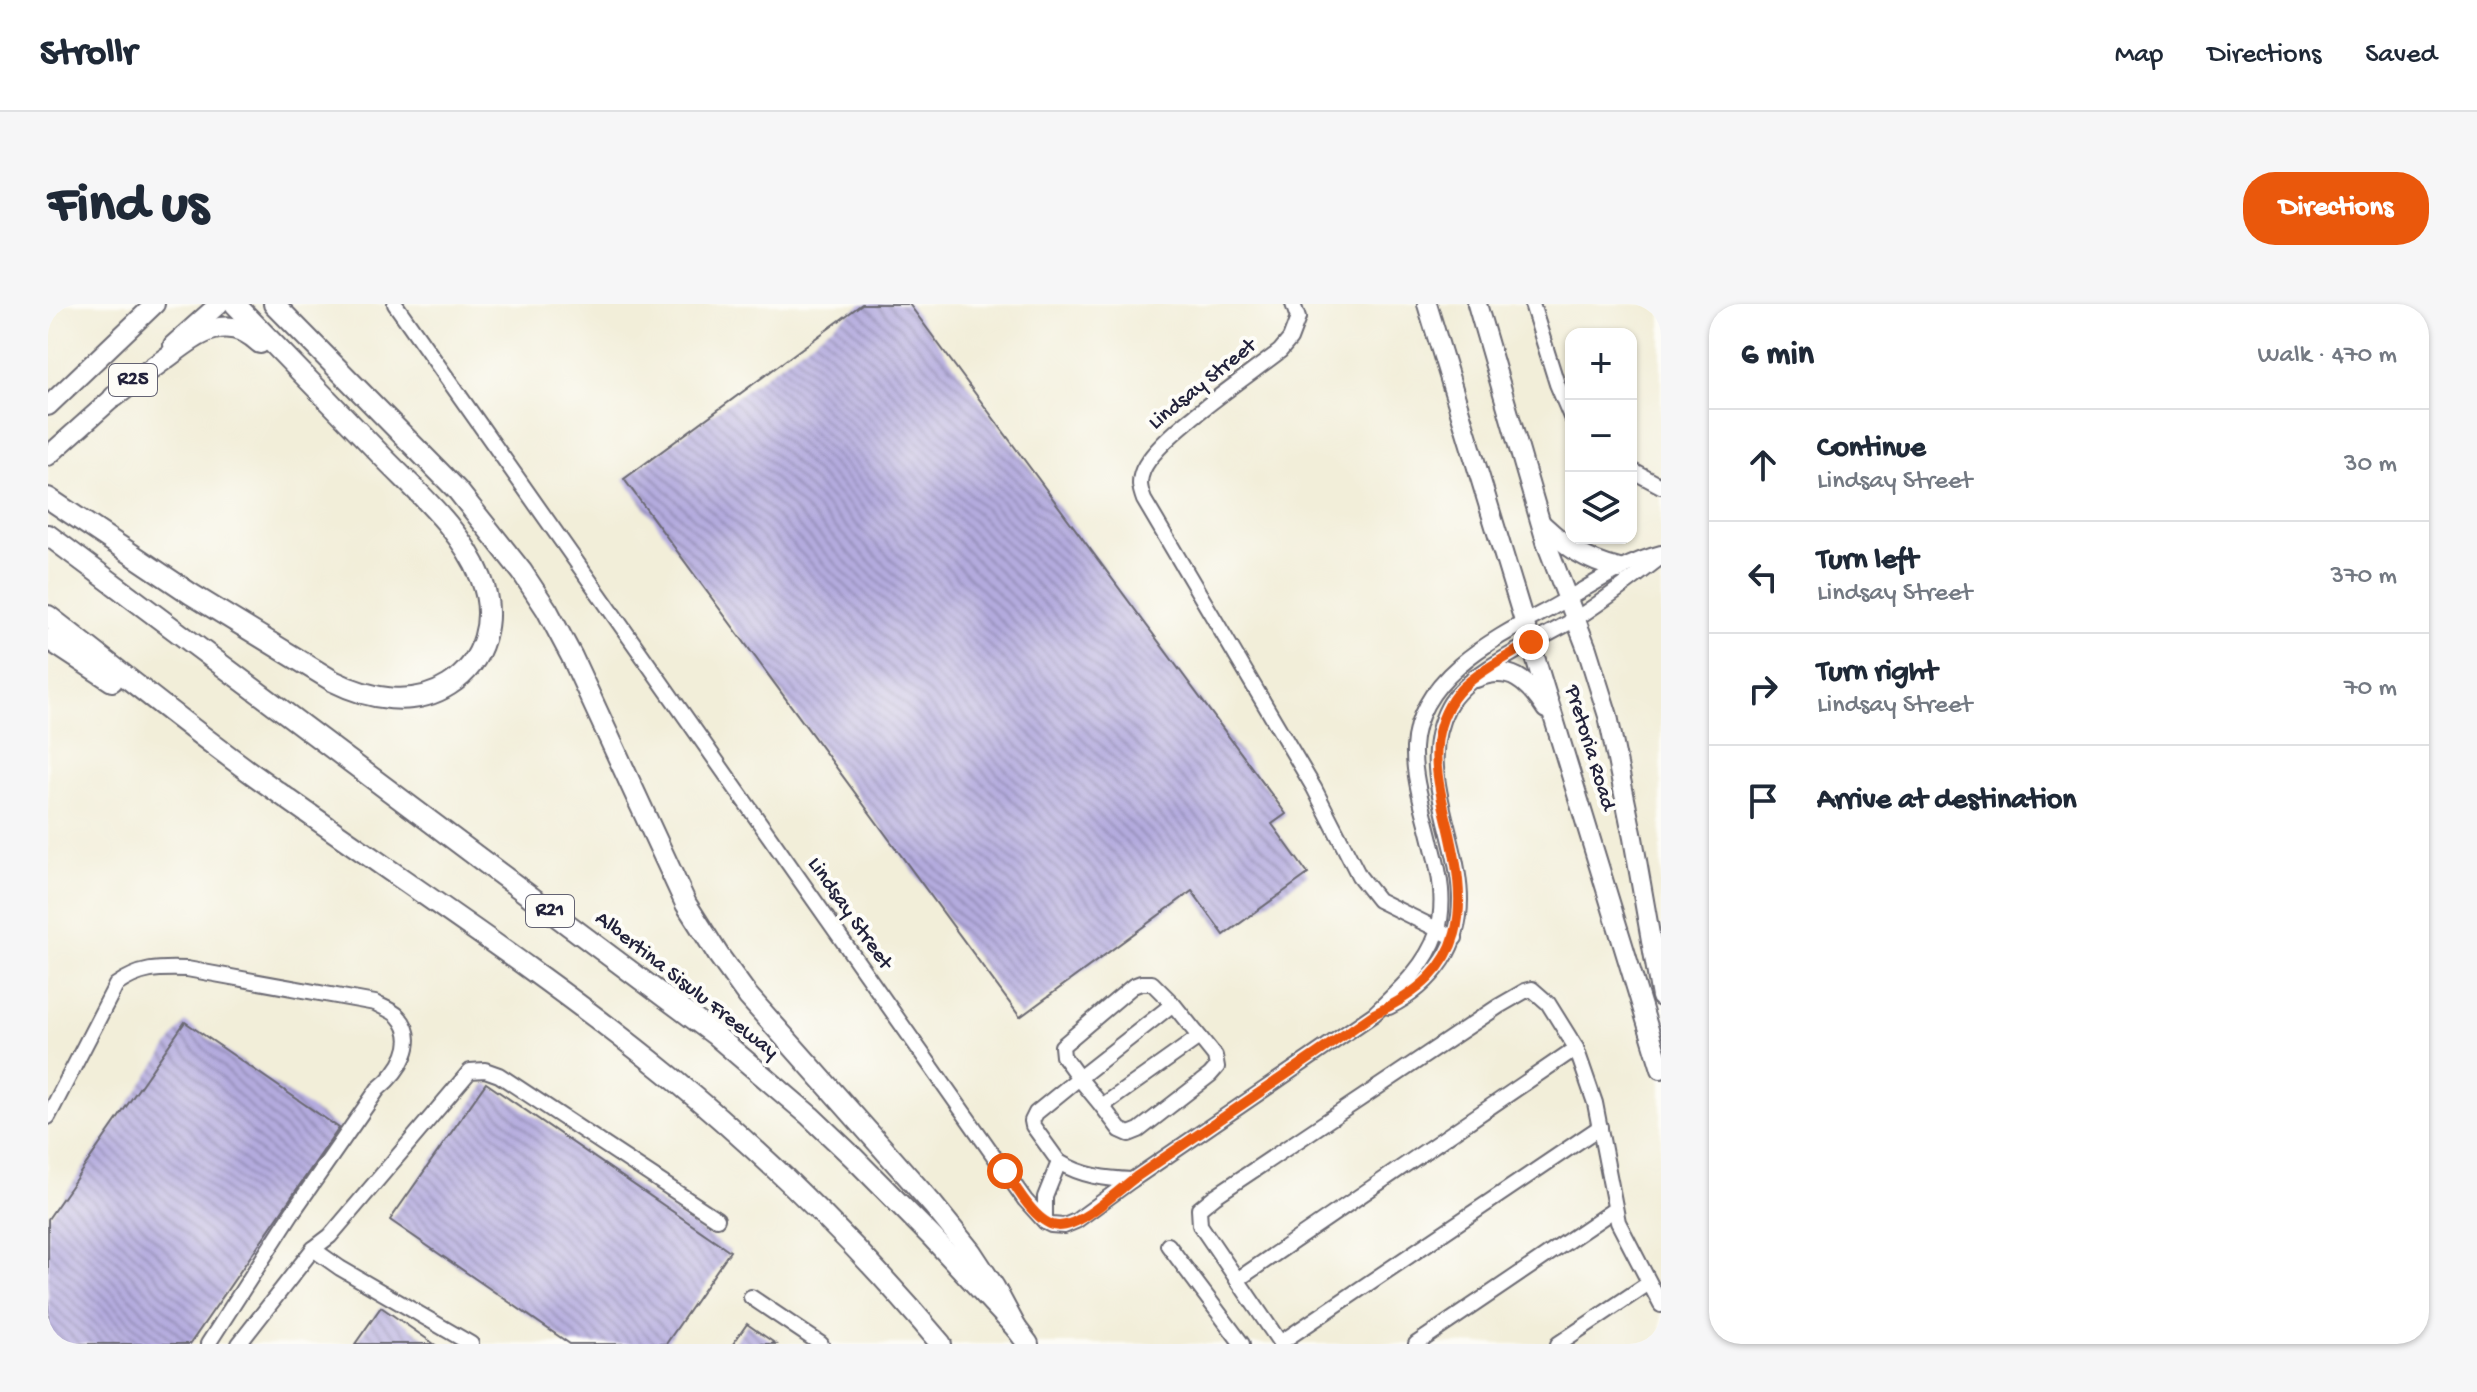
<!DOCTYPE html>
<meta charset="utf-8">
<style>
body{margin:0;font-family:"Gochi Hand",sans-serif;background:#f6f6f7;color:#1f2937}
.controls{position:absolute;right:24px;top:24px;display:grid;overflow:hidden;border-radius:16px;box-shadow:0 2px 6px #0004}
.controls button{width:72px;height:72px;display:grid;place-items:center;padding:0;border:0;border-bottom:2px solid #e0e1e3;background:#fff;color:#1f2937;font:40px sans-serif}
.stop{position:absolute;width:24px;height:24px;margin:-18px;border:6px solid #ea580c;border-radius:50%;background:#fff}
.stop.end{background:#ea580c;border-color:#fff;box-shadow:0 2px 8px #0008}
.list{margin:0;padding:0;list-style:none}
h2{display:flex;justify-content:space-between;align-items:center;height:104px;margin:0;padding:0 32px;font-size:34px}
h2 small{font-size:26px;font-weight:400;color:#747a83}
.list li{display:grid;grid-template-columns:52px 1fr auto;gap:24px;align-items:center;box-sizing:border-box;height:112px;padding:0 32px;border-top:2px solid #e0e1e3}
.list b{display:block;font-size:30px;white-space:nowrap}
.list p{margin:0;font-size:26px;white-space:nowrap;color:#747a83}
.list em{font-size:26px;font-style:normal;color:#747a83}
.icon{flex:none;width:44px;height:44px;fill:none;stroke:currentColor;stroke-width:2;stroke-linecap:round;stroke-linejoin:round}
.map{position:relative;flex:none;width:1613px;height:1040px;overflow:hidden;border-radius:32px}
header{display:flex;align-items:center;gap:48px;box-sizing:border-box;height:112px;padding:0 40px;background:#fff;border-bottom:2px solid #e0e1e3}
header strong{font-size:38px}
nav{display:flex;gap:44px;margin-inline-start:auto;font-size:28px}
.intro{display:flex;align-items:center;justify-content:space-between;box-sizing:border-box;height:192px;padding:0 48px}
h1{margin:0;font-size:56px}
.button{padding:20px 36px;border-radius:32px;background:#ea580c;color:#fff;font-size:28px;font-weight:700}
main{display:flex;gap:48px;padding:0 48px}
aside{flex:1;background:#fff;border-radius:32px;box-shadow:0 2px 6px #0004}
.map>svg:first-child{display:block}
.building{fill:url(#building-back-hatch)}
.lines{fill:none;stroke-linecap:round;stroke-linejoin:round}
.minor-casing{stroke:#6b6972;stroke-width:18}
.major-casing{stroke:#6b6972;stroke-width:22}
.highway-casing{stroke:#6b6972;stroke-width:24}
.minor{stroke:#fff;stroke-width:14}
.major{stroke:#fff;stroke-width:18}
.highway{stroke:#fff;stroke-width:20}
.route{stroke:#ea580c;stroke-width:10}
.labels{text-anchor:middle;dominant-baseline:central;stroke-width:8;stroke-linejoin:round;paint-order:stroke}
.shield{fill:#fdfcf7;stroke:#646373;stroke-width:2}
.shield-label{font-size:20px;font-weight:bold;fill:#22223b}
.street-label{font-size:22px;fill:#22223b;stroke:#fdfcf7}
</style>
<header>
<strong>Strollr</strong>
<nav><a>Map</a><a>Directions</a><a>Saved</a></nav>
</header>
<div class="intro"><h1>Find us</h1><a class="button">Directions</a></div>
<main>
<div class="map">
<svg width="1613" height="1040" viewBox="0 0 1613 1040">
<defs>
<pattern id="building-back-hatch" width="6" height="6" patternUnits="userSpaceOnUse" patternTransform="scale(2)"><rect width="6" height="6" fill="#b4abde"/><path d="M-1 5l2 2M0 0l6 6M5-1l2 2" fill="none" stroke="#928bb5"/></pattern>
</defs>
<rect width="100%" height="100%" fill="#fdfcf7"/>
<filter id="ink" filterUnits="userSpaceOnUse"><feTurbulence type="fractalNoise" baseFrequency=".0125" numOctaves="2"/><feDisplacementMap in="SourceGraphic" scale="16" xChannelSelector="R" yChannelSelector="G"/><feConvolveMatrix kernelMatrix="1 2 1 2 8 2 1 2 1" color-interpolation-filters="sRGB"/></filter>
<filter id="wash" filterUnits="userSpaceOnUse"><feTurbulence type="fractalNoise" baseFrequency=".006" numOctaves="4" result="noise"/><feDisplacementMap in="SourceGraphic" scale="32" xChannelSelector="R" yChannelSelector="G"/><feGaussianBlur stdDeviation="1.8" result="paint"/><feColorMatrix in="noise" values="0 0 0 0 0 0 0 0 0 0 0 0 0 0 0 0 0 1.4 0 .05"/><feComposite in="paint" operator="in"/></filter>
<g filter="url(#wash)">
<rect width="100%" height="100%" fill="#f2eed9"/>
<g id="blocks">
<g class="building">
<polygon points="814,0 861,0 1238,510 1224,520 1260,570 1176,631 1144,587 972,713 576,175"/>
<polygon points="137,718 291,824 142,1040 0,1040 0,915"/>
<polygon points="438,779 682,947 618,1040 522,1040 342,916"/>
<polygon points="333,1003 386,1040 307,1040"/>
<polygon points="699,1020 728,1040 685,1040"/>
</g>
</g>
</g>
<g filter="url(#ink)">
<use href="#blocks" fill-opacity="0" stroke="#6b6972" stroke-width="2"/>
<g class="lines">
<g class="minor-casing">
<g id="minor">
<path d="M347,0l630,896 20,22 6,3 13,1 12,-5 56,-41 242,-166c24,-23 52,-48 63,-81 9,-30 3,-59 -5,-89 -7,-31 -19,-64 -18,-96 3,-68 75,-107 128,-135 39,-20 76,-49 119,-60"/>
<path d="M1245,0l5,14 -8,21 -10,12c-33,26 -121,84 -137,119 -5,12 -3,19 1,30l170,288 45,88 19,24 77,38"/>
<polyline points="1484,0 1509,80 1523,113"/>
<polyline points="1583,166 1613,182"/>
<polyline points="1125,700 1031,774 1054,802 1151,733"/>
<path d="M1341,703c22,-11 40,-26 54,-47 53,-83 -39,-171 5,-253 20,-37 93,-67 129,-89 29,-19 57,-40 84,-61"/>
<path d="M0,813l68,-132c24,-17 42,-17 71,-16l188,34c7,4 17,7 23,13 23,25 1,56 -20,73l-86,124 -84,131"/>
<polyline points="1011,858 985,822 984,817 988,809 1031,774 1015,752 1014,742 1085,682 1093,679 1104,679 1125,700 1167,752 1169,763 1162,771 1091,826 1081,830 1072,826 1054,802"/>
<path d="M997,918v-25l14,-35c23,14 47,17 73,18"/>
<polyline points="1120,941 1194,1040"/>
<polyline points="265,945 282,932 422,767 437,766 451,771 669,915"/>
<polyline points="1189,976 1528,744"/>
<polyline points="703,993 773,1040"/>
<polyline points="1232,1039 1552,823"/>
<polyline points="191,1040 265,945 292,964 423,1040"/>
<polyline points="1233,1040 1152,921 1151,905 1167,892 1451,702 1477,687 1484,685 1500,699 1528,744 1547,799 1570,918 1613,1001"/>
<polyline points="1368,1040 1567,905"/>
<polyline points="1510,1040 1601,979"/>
</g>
</g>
<g class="major-casing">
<g id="major">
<polyline points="1379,0 1613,765"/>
<polyline points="1429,0 1499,241 1539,345 1560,412 1585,534 1613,693"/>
<polyline points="125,41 171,0"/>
<polyline points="0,102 107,0"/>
<polyline points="0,152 76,84"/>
<path d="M1494,220c26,24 42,36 77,45"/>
<path d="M1428,374c34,-14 52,3 70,31"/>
</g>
</g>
<g class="highway-casing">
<g id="highway">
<polyline points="226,0 410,187 474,268 499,306 524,353 638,600 671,652 700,692 885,901 923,948 946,983 968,1024"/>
<path d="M66,93c17,-13 34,-26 51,-38 31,-23 60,-49 95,-16"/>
<path d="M0,194l143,96 142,87c36,18 80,27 116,4 36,-23 48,-67 32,-107 -19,-48 -63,-85 -98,-121 -49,-51 -99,-102 -148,-153"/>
<polyline points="0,231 666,730 762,812 805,853 884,933 968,1024 980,1040"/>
<path d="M0,312c69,53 136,108 206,159 139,100 284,193 416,301 98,81 190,171 271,268"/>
<polyline points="0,335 64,377"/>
</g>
</g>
<use href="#minor" class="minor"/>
<use href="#major" class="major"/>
<use href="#highway" class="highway"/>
</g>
</g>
<g class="lines" filter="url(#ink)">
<path class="route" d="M957,867c11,16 32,55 54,55 23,0 58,-35 77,-49 79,-54 159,-108 238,-163 97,-45 95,-104 72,-197 -10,-41 -18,-80 7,-118 15,-23 55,-42 78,-57"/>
</g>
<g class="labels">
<g class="shield">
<rect x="61" y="60" width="48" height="32" rx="6"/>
<rect x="478" y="591" width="48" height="32" rx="6"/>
</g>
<g class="shield-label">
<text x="85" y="76">R25</text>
<text x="502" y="607">R21</text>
</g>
<g class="street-label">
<text transform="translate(1155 81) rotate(-39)">Lindsay Street</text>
<text transform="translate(1541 444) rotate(73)">Pretoria Road</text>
<text transform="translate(801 610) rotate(55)">Lindsay Street</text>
<text transform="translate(638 682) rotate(38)">Albertina Sisulu Freeway</text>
</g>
</g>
</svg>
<div class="controls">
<button>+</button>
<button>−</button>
<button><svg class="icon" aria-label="layers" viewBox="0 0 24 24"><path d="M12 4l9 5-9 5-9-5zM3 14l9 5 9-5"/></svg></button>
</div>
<div class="stop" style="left:957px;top:867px"></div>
<div class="stop end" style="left:1483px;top:338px"></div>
</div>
<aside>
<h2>6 min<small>Walk · 470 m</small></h2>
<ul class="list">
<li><svg class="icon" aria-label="ahead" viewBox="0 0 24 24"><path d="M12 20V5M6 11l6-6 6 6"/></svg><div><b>Continue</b><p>Lindsay Street</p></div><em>30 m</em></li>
<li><svg class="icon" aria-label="left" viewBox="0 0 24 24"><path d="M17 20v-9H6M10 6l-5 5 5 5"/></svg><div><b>Turn left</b><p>Lindsay Street</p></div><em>370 m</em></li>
<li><svg class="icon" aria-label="right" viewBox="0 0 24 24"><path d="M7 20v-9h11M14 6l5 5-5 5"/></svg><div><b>Turn right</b><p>Lindsay Street</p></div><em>70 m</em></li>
<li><svg class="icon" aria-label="arrive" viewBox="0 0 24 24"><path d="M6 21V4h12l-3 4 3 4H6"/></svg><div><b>Arrive at destination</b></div></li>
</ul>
</aside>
</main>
